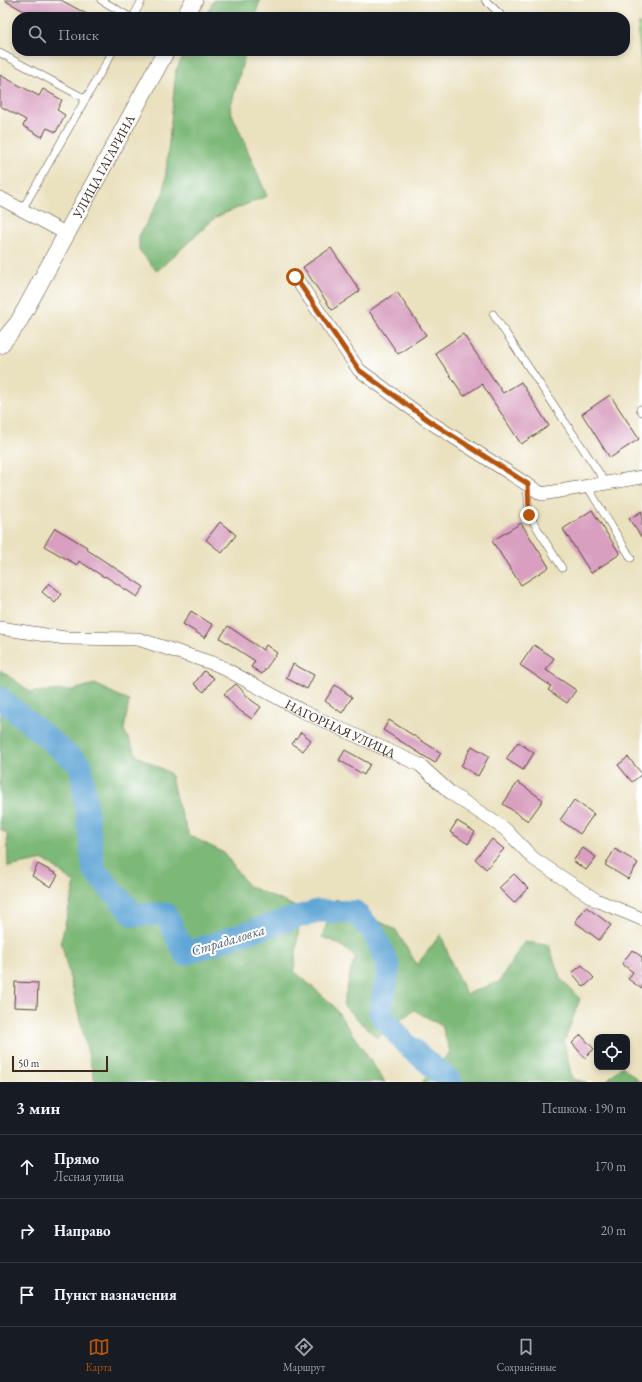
<!DOCTYPE html>
<html lang="ru">
<meta charset="utf-8">
<style>
body{margin:0;font-family:"EB Garamond",serif;background:#242831;color:#f1f3f6}
.controls{position:absolute;right:12px;bottom:12px;display:grid;overflow:hidden;border-radius:8px;box-shadow:0 2px 6px #0003}
.controls button{width:36px;height:36px;display:grid;place-items:center;padding:0;border:0;border-bottom:1px solid #363941;background:#171b24;color:#f1f3f6;font:20px sans-serif}
.scale{position:absolute;left:12px;bottom:10px;width:96px;box-sizing:border-box;padding-left:4px;border:2px solid #3b2a1e;border-top:0;font-size:11px;line-height:14px;white-space:nowrap;color:#3b2a1e;-webkit-text-stroke:3px #fff;paint-order:stroke}
.stop{position:absolute;width:12px;height:12px;margin:-9px;border:3px solid #b45309;border-radius:50%;background:#fff}
.stop.end{background:#b45309;border-color:#fff;box-shadow:0 1px 4px #0008}
.list{margin:0;padding:0;list-style:none}
h2{display:flex;justify-content:space-between;align-items:center;height:52px;margin:0;padding:0 16px;font-size:17px}
h2 small{font-size:13px;font-weight:400;color:#9ea1a6}
.list li{display:grid;grid-template-columns:26px 1fr auto;gap:12px;align-items:center;box-sizing:border-box;height:64px;padding:0 16px;border-top:1px solid #363941}
.list b{display:block;font-size:15px;white-space:nowrap}
.list p{margin:0;font-size:13px;white-space:nowrap;color:#9ea1a6}
.list em{font-size:13px;font-style:normal;color:#9ea1a6}
.icon{flex:none;width:22px;height:22px;fill:none;stroke:currentColor;stroke-width:2;stroke-linecap:round;stroke-linejoin:round}
.map{position:relative;flex:none;width:642px;height:1082px;overflow:hidden}
.search{position:absolute;background:#171b24;box-shadow:0 2px 6px #0003;left:12px;right:12px;top:12px;height:44px;display:flex;align-items:center;gap:10px;box-sizing:border-box;padding:0 14px;border-radius:16px;color:#9ea1a6;font-size:15px}
.sheet{height:244px;background:#171b24}
nav{display:flex;justify-content:space-around;align-items:center;box-sizing:border-box;height:56px;border-top:1px solid #363941;background:#171b24;font-size:11px;color:#9ea1a6}
nav a{display:grid;justify-items:center;gap:2px}
nav .on{color:#b45309}
.map>svg:first-child{display:block}
.green{fill:#9bd78b;stroke:#6b8054}
.forest{fill:#7cb877;stroke:#5c714a}
.lines{fill:none;stroke-linecap:round;stroke-linejoin:round}
.river{stroke:#61a6d6;stroke-width:23}
.building{fill:#d89fc0}
.service-casing{stroke:#554536;stroke-width:8}
.minor-casing{stroke:#554536;stroke-width:14}
.tertiary-casing{stroke:#554536;stroke-width:18}
.service{stroke:#fff;stroke-width:7}
.minor{stroke:#fff;stroke-width:13}
.tertiary{stroke:#fff;stroke-width:17}
.route{stroke:#b45309;stroke-width:5}
.labels{text-anchor:middle;dominant-baseline:central;stroke-width:4;stroke-linejoin:round;paint-order:stroke}
.street-label{font-size:13px;fill:#3b2a1e;stroke:#fff}
.water-label{font-size:14px;font-style:italic;fill:#4a5c68;stroke:#fff}
</style>
<div class="map">
<svg width="642" height="1082" viewBox="0 0 642 1082">
<rect width="100%" height="100%" fill="#fff"/>
<filter id="ink" filterUnits="userSpaceOnUse"><feTurbulence type="fractalNoise" baseFrequency=".025" numOctaves="2"/><feDisplacementMap in="SourceGraphic" scale="8" xChannelSelector="R" yChannelSelector="G"/><feConvolveMatrix kernelMatrix="1 2 1 2 8 2 1 2 1" color-interpolation-filters="sRGB"/></filter>
<filter id="wash" filterUnits="userSpaceOnUse"><feTurbulence type="fractalNoise" baseFrequency=".012" numOctaves="4" result="noise"/><feDisplacementMap in="SourceGraphic" scale="16" xChannelSelector="R" yChannelSelector="G"/><feGaussianBlur stdDeviation="0.9" result="paint"/><feColorMatrix in="noise" values="0 0 0 0 0 0 0 0 0 0 0 0 0 0 0 0 0 1.4 0 .05"/><feComposite in="paint" operator="in"/></filter>
<g filter="url(#wash)">
<rect width="100%" height="100%" fill="#eae1bf"/>
<polygon class="green" points="638,24 642,24 642,78"/>
<g class="forest">
<polygon points="214,0 260,0 255,17 205,17"/>
<polygon points="186,51 246,51 230,109 267,196 216,217 157,271 139,250 139,236 164,192 176,70"/>
<polygon points="0,670 31,692 72,690 95,684 129,701 124,730 137,756 170,773 177,802 189,835 224,853 248,886 301,909 294,971 332,1004 385,1082 95,1082 61,941 75,883 44,860 8,867 7,834 0,829"/>
<polygon points="336,899 396,930 417,965 441,934 451,962 466,994 499,982 524,942 549,945 560,978 580,999 564,1042 572,1079 586,1082 422,1082 450,1052 442,1026 414,1010 377,1038 343,1005 351,970 356,957 339,944 322,937"/>
<polygon points="621,1067 623,1067 640,1082 605,1082"/>
</g>
<g class="lines">
<polyline class="river" points="0,698 81,766 94,870 134,915 166,914 185,954 233,937 317,911 355,912 374,933 389,967 380,1013 405,1043 451,1082"/>
</g>
<g id="blocks">
<g class="building">
<polygon points="4,0 61,0 92,17 35,17"/>
<polygon points="0,75 39,96 43,89 62,100 57,110 65,115 56,132 47,128 42,137 23,126 26,120 0,106"/>
<polygon points="331,248 360,291 332,310 303,267"/>
<polygon points="397,292 426,335 398,354 369,311"/>
<polygon points="463,334 503,393 521,382 549,426 521,444 482,384 464,396 435,353"/>
<polygon points="610,395 639,439 610,458 582,414"/>
<polygon points="592,510 620,554 591,573 563,529"/>
<polygon points="642,511 642,538 629,519"/>
<polygon points="220,522 236,535 222,553 206,540"/>
<polygon points="521,523 549,567 521,585 492,541"/>
<polygon points="55,528 87,547 86,549 144,587 137,597 105,576 104,577 79,561 77,565 44,546"/>
<polygon points="49,583 62,594 55,603 42,592"/>
<polygon points="191,611 213,625 205,638 183,624"/>
<polygon points="228,626 263,650 266,645 277,653 262,674 251,667 255,661 220,638"/>
<polygon points="534,645 554,658 546,670 576,690 567,703 548,690 551,686 520,665"/>
<polygon points="293,664 314,675 307,689 286,678"/>
<polygon points="204,671 214,678 204,692 194,684"/>
<polygon points="236,684 251,700 261,707 252,719 236,708 224,694"/>
<polygon points="335,685 352,697 342,713 325,701"/>
<polygon points="389,720 441,753 435,763 383,730"/>
<polygon points="301,732 311,740 303,751 292,744"/>
<polygon points="518,742 534,753 523,770 506,759"/>
<polygon points="472,746 489,756 478,776 461,766"/>
<polygon points="345,750 370,764 364,775 339,760"/>
<polygon points="628,757 642,774 632,782 618,765"/>
<polygon points="518,782 543,800 528,821 503,804"/>
<polygon points="574,800 594,814 580,834 560,820"/>
<polygon points="457,821 475,832 468,844 450,832"/>
<polygon points="492,839 504,849 486,869 475,859"/>
<polygon points="583,848 596,857 586,870 573,861"/>
<polygon points="615,849 638,863 628,879 605,865"/>
<polygon points="38,864 58,875 51,887 32,876"/>
<polygon points="514,874 528,888 514,903 499,888"/>
<polygon points="586,907 611,925 599,940 575,922"/>
<polygon points="632,950 642,957 642,989 628,979 633,972 622,964"/>
<polygon points="582,965 594,978 584,987 572,973"/>
<polygon points="15,982 38,983 37,1008 14,1007"/>
<polygon points="581,1035 594,1049 585,1058 572,1043"/>
</g>
</g>
</g>
<g filter="url(#ink)">
<use href="#blocks" fill-opacity="0" stroke="#554536" stroke-width="1"/>
<g class="lines">
<g class="service-casing">
<g id="service">
<polyline points="101,0 130,17"/>
<polyline points="485,0 500,14"/>
<polyline points="133,17 142,0"/>
<polyline points="0,53 86,99"/>
<polyline points="22,210 113,51"/>
<polyline points="493,314 606,483"/>
<polyline points="640,409 642,412"/>
<polyline points="527,484 529,515 562,568"/>
<polyline points="587,486 631,558"/>
</g>
</g>
<g class="minor-casing">
<g id="minor">
<polyline points="0,198 67,234"/>
<polyline points="295,277 359,370 427,420 542,494 642,477"/>
<path id="s1" d="M0,628l65,10 73,1 80,26 84,46 118,54 32,29 53,35 29,30 62,41 46,19"/>
</g>
</g>
<g class="tertiary-casing">
<g id="tertiary">
<polyline points="185,17 194,0"/>
<path id="s2" d="M0,345l18,-22 148,-272"/>
</g>
</g>
<use href="#service" class="service"/>
<use href="#minor" class="minor"/>
<use href="#tertiary" class="tertiary"/>
</g>
</g>
<g class="lines" filter="url(#ink)">
<polyline class="route" points="295,277 359,370 428,420 528,484 529,515"/>
</g>
<g class="labels">
<g class="street-label">
<text stroke="none"><textPath href="#s2" startOffset="207">УЛИЦА ГАГАРИНА</textPath></text>
<text stroke="none"><textPath href="#s1" startOffset="361">НАГОРНАЯ УЛИЦА</textPath></text>
</g>
<g class="water-label">
<text transform="translate(228 940) rotate(-17)">Страдаловка</text>
</g>
</g>
</svg>
<div class="controls">
<button><svg class="icon" aria-label="locate" viewBox="0 0 24 24"><circle cx="12" cy="12" r="6"/><path d="M12 2v4M12 18v4M2 12h4M18 12h4"/></svg></button>
</div>
<div class="scale">50 m</div>
<div class="stop" style="left:295px;top:277px"></div>
<div class="stop end" style="left:529px;top:515px"></div>
<div class="search"><svg class="icon" aria-label="search" viewBox="0 0 24 24"><circle cx="10" cy="10" r="6"/><path d="M15 15l6 6"/></svg>Поиск</div>
</div>
<section class="sheet">
<h2>3 мин<small>Пешком · 190 m</small></h2>
<ul class="list">
<li><svg class="icon" aria-label="ahead" viewBox="0 0 24 24"><path d="M12 20V5M6 11l6-6 6 6"/></svg><div><b>Прямо</b><p>Лесная улица</p></div><em>170 m</em></li>
<li><svg class="icon" aria-label="right" viewBox="0 0 24 24"><path d="M7 20v-9h11M14 6l5 5-5 5"/></svg><div><b>Направо</b></div><em>20 m</em></li>
<li><svg class="icon" aria-label="arrive" viewBox="0 0 24 24"><path d="M6 21V4h12l-3 4 3 4H6"/></svg><div><b>Пункт назначения</b></div></li>
</ul>
</section>
<nav>
<a class="on"><svg class="icon" aria-label="map" viewBox="0 0 24 24"><path d="M3 6l6-2 6 2 6-2v14l-6 2-6-2-6 2zM9 4v14M15 6v14"/></svg>Карта</a>
<a><svg class="icon" aria-label="directions" viewBox="0 0 24 24"><path d="M12 3l9 9-9 9-9-9zM9 14v-3h6M13 9l2 2-2 2"/></svg>Маршрут</a>
<a><svg class="icon" aria-label="saved" viewBox="0 0 24 24"><path d="M7 4h10v16l-5-4-5 4z"/></svg>Сохранённые</a>
</nav>
